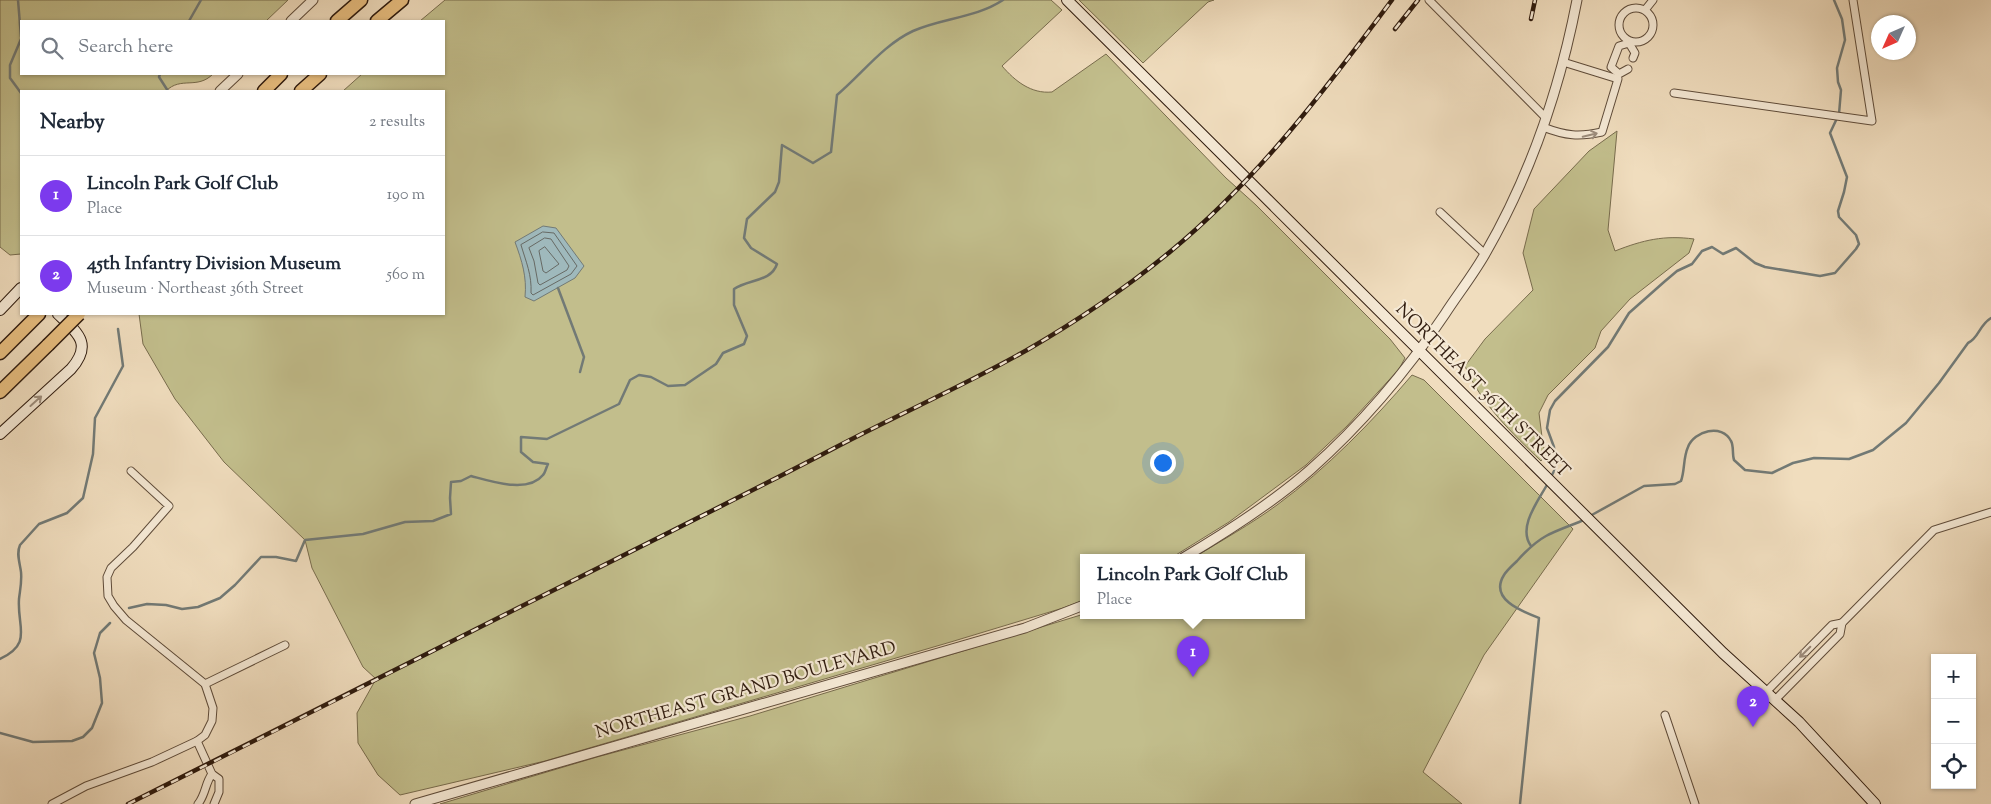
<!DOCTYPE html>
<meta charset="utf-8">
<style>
body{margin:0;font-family:"Sorts Mill Goudy",serif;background:#f6f6f7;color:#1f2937}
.controls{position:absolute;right:15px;bottom:15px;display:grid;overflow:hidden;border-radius:0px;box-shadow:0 1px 4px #0004}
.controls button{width:45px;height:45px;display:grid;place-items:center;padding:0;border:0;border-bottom:1px solid #e0e1e3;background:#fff;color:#1f2937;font:25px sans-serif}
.compass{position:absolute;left:1871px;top:15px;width:45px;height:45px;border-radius:50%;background:#fff;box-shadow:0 1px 4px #0004;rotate:225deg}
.you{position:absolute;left:1162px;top:462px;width:18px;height:18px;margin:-12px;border:4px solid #fff;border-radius:50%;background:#1a73e8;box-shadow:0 0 0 8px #1a73e833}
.badge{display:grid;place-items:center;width:32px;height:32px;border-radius:50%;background:#7c3aed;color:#fff;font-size:16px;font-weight:700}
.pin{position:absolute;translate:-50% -41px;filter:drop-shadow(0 1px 2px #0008)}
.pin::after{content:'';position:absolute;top:26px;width:18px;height:15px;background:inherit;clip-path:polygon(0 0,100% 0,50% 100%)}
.popup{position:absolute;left:1080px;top:554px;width:225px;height:65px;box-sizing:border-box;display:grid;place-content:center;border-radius:0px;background:#fff;filter:drop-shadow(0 1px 4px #0005);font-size:16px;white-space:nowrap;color:#747a83}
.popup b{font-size:19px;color:#1f2937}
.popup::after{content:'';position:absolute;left:50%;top:100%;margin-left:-10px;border:10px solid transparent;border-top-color:#fff}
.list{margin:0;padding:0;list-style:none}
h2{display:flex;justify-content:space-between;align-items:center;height:65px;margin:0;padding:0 20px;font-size:21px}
h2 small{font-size:16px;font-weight:400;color:#747a83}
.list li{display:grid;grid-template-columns:32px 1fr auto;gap:15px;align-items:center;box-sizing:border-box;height:80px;padding:0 20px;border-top:1px solid #e0e1e3}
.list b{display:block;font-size:19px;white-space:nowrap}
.list p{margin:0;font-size:16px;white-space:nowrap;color:#747a83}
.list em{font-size:16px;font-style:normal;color:#747a83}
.icon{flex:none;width:28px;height:28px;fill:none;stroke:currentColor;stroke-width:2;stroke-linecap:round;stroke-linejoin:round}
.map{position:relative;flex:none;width:1991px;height:804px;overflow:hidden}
.search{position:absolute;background:#fff;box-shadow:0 1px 4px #0004;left:20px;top:20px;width:425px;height:55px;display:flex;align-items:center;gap:12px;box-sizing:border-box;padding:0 18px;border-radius:0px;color:#747a83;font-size:19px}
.panel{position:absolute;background:#fff;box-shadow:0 1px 4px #0004;left:20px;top:90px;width:425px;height:225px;border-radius:0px}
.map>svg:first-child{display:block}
.green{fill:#c2be8c;stroke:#786c4d}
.water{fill:#9fb9bc;stroke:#727a76}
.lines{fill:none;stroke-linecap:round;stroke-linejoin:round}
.shore{stroke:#676a65;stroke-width:1}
.stream{stroke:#727a76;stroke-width:2.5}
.minor-casing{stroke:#5f4c3a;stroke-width:9}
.tertiary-casing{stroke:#5f4c3a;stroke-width:11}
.secondary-casing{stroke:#2f1b0e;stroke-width:12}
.motorway-casing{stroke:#2f1b0e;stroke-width:15}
.minor{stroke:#f5e9d5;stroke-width:7}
.tertiary{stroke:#f5e9d5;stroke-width:9}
.secondary{stroke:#f5e9d5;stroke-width:10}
.motorway{stroke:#e8be7f;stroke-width:12}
.rail-casing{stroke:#2f1b0e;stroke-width:4.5}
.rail{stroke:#f5e9d5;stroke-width:2.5;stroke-dasharray:8;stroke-linecap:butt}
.motorway-bridge-casing{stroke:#2f1b0e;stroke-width:15;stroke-linecap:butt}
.motorway-bridge{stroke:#e8be7f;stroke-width:12}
.oneway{stroke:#9c8c7b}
.labels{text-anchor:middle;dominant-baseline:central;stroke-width:4.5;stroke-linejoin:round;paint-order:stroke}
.street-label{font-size:18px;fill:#2f1b0e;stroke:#f5e9d5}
</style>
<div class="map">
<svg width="1991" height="804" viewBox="0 0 1991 804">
<rect width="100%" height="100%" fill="#f0ddbe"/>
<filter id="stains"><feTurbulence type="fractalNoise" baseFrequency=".004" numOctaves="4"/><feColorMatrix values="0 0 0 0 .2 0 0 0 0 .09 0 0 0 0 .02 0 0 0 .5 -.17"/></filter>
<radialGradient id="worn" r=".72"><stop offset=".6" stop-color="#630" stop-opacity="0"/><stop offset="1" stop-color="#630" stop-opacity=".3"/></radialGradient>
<g class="green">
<path d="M0,0h288l-22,21h-245v53h192c-16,16 -32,2 -47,17h-145v163l-11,1 -10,-8z"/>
<path d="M445,0h606l11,10 -60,56c13,15 29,28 50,26l54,-38 120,124 30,27 134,134 15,19 -6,11 -52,57 -41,39 -77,57 -58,36h-87v42l-21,8 -109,33 -409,120 -145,34 -22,-20 -20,-32 -1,-30 19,-34 -13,-12 -51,-99 -7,-28 -81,-78 -49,-63 -32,-55 -4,-30h305v-223h-101l19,-17h82v-53h-24z"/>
<polygon points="1079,0 1214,0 1208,2 1143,63"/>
<path d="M1617,131l-9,99 7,21c28,-11 49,-16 79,-12l-5,14 -59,46 -29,32 -6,17 -47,47 -9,18 4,32 3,9 -5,7c-28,-27 -61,-58 -76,-95l20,-27 48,-49 -10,-37 11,-44 55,-58z"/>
<path d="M1412,375l12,5 149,149 -89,126 -61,117 39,32h-1022l157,-47 153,-41 334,-102v2h218v-58h-109c28,-17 58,-34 84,-53 50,-37 95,-83 135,-130z"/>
</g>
<path class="water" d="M543,226l13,2 28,38 -9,12 -41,23 -9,-4c2,-20 -3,-36 -10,-55z"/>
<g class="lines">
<g class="shore">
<path d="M543,232l11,1 23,33 -6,8 -38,21 -2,-2c1,-18 -5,-31 -10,-48z"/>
<polygon points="545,238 551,239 569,266 567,270 540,285 538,283 534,261 529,248"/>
<polygon points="545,247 559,264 546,273 543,271 539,251"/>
</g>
<g class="stream">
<polyline points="18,0 21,37"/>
<polyline points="189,21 201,0"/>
<polyline points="21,39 10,65 10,78 21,93"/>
<polyline points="160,74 159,77 168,91"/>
<polyline points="558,288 584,357 580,372"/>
<polyline points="1550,479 1555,469 1554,447 1547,428 1550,410 1555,401 1608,347 1629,313 1664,282 1677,271 1692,264 1702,251 1712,247 1723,254 1736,248 1755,263 1765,267 1820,276 1835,273 1856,249 1859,244 1856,235 1839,217 1838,211 1844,192 1847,177 1830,133 1839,114 1841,90 1838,82 1837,68 1845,40 1842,19 1834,0"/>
<path d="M1590,516l54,-30 31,-2 6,-3c4,-11 2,-23 7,-34 6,-16 34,-24 43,-6 3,5 1,13 3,19l11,10 27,3 21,-10 21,-5 35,1 24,-9 33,-27 33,-40 29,-40c11,-5 11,-18 23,-25"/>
<path d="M1531,546c-14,-19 8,-46 17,-63"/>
<path d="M129,608l18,-4 19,1 16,4 16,-2 22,-9 15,-13 26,-28h15l20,4 9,-21 58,-6 42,-12 28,-1 18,-7 -1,-16 1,-16 10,-1 10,-5c19,5 57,18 72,-1 2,-2 3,-7 5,-11l-15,-2 -12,-10v-15l26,2 72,-35 11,-24 9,-5 12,2 17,9 17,-1 31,-21 7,-11 21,-9 3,-8 -13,-31v-16c15,-10 37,-7 43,-25l-26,-16 -7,-10 3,-19 28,-27 4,-10 3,-37 31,18 18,-11 6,-57c25,-21 46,-50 76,-64 29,-13 63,-13 90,-31"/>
<path d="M0,659c33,-16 17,-31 19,-60 1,-9 3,-17 2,-27 -1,-9 -5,-18 -1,-27l19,-21 28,-11 16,-15 10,-44 2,-36 28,-52 -5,-37"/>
<polyline points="0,733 33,742 72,741 83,737 92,728 102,703 100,678 94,653 100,633 110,623"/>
<path d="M1520,804l19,-186c-18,-7 -50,-19 -35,-43 3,-5 9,-10 13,-14 9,-10 18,-19 29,-25 13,-7 27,-11 40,-17"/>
</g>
<g class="minor-casing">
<g id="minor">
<polyline points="1429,0 1546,118"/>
<circle cx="1636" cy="25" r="17"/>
<polyline points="1645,10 1653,0"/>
<polyline points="1628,69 1619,74 1611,67 1619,46 1629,43 1635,53 1633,58"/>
<polyline points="1674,93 1872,121 1853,0"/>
<path d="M1543,127c23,9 36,10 59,5l16,-53 -55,-17"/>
<polyline points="1440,212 1485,254"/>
<polyline points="205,684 285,645"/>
<polyline points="1767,691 1832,625 1842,623"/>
<polyline points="1776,699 1840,634 1842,623 1934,530 1991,512"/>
<polyline points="1665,715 1695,804"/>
<polyline points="197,741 212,774 219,779 219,792 214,804"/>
<polyline points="52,804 86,786 152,762 197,741 205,735 212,721 213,708 205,684 126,620 114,606 108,596 107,577 111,568 133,547 169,506 131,471"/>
<path d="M198,804c8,-10 7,-21 14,-30"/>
</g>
</g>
<g class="tertiary-casing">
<g id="tertiary">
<polyline points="291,21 313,0"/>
<polyline points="220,91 238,74"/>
<path d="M1183,558c44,-26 88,-54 127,-88 52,-46 96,-98 135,-156 13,-20 28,-39 40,-60 45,-78 75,-166 92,-254"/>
<polyline points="415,804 1025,628 1084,605"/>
</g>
</g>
<g class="secondary-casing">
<g id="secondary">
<polyline points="1067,0 1723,653 1799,722 1875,804"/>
<polyline points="0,310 21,288"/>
<path d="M0,434l71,-65c22,-25 7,-36 -13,-55"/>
</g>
</g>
<g class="motorway-casing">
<g id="motorway">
<polyline points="337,21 361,0"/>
<polyline points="377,21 402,0"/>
<polyline points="264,91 281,74"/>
<polyline points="301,91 320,74"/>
<polyline points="0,353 39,314"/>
<polyline points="0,392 48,345"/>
</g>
</g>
<use href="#minor" class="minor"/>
<use href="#tertiary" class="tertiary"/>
<use href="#secondary" class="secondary"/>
<use href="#motorway" class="motorway"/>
<g class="rail-casing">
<g id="rail">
<polyline points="1531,19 1535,0"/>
<polyline points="1395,29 1418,0"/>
<path d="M128,804c128,-63 255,-128 382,-192 104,-52 209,-104 313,-158 67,-36 137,-66 204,-104 50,-29 99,-62 144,-99 87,-72 154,-161 221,-251"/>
</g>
</g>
<use href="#rail" class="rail"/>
<g class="motorway-bridge-casing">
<polyline id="motorway-bridge" points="48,345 79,314"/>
</g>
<use href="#motorway-bridge" class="motorway-bridge"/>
</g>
<defs><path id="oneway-shaft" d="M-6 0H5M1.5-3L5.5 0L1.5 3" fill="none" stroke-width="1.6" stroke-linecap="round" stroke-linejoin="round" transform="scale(1.25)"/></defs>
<g class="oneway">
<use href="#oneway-shaft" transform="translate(1590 135) rotate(-13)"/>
<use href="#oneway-shaft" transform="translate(36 401) rotate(-42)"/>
<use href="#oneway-shaft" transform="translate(1805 652) rotate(135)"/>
</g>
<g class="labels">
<g class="street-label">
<text transform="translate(1482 391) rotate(45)">NORTHEAST 36TH STREET</text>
<text transform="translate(746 691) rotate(-16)">NORTHEAST GRAND BOULEVARD</text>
</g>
</g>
<rect width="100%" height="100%" filter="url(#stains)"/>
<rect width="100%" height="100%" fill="url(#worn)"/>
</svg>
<div class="controls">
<button>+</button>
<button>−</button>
<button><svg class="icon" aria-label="locate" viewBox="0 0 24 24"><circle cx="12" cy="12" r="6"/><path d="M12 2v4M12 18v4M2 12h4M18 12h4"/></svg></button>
</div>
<svg class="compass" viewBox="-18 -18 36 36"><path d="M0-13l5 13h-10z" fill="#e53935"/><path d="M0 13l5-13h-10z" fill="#747a83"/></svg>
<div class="you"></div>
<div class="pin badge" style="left:1193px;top:677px">1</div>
<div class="popup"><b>Lincoln Park Golf Club</b>Place</div>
<div class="pin badge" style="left:1753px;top:727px">2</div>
<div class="search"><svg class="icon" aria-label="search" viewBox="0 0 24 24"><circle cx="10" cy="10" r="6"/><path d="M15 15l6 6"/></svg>Search here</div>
<section class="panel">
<h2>Nearby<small>2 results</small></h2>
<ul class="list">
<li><span class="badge">1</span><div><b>Lincoln Park Golf Club</b><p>Place</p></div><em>190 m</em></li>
<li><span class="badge">2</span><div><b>45th Infantry Division Museum</b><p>Museum · Northeast 36th Street</p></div><em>560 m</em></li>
</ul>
</section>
</div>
